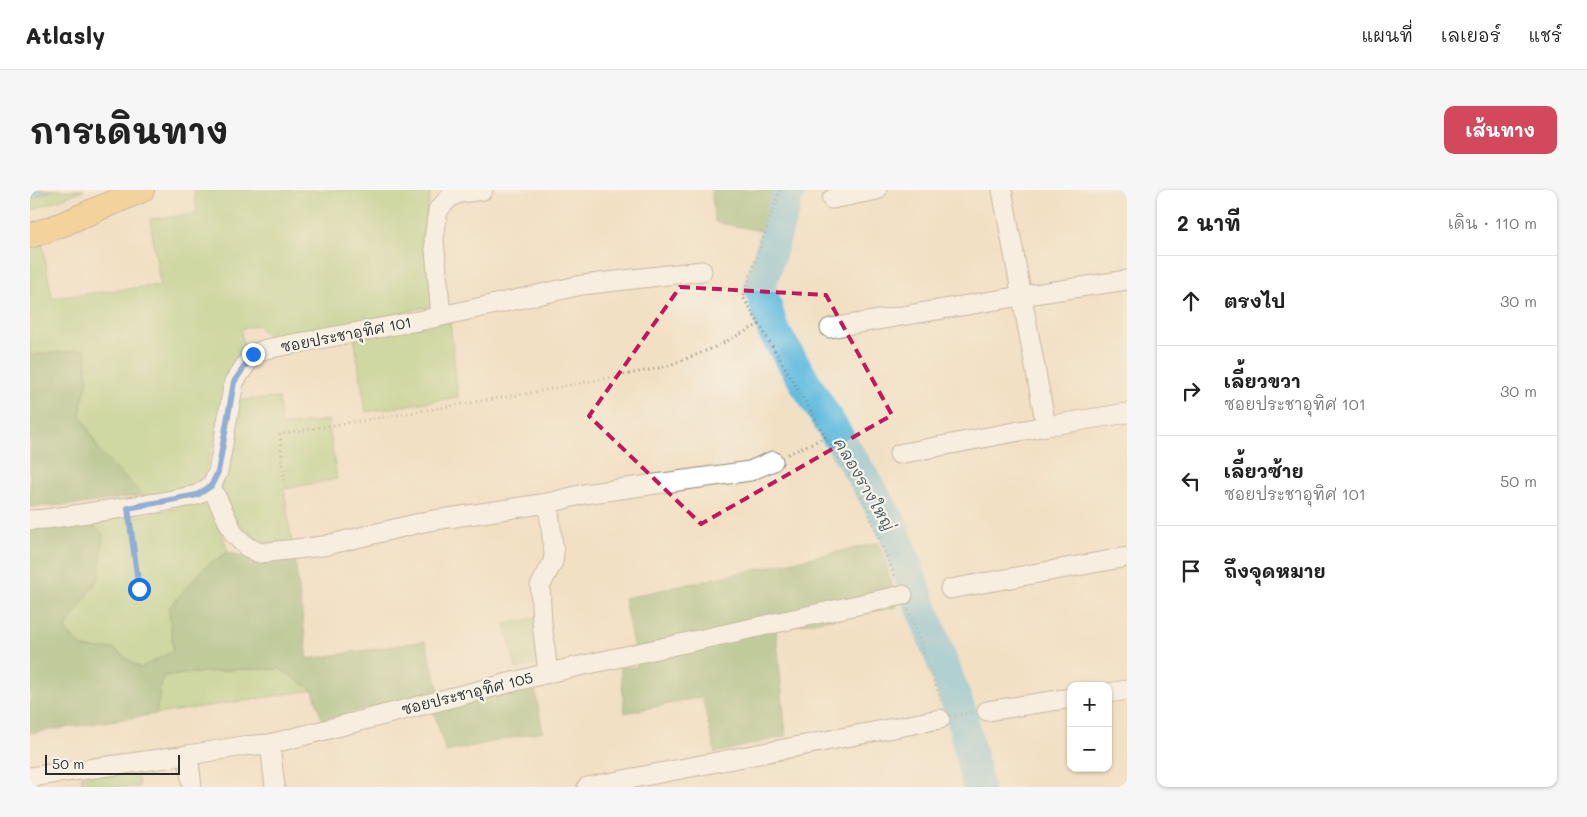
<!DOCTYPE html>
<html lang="th">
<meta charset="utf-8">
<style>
body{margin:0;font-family:Mali,"Playpen Sans Thai",sans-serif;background:#f6f6f6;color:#222}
.controls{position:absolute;right:15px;bottom:15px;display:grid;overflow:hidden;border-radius:10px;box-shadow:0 1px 4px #0004}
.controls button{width:45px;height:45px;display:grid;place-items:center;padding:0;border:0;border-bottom:1px solid #e0e0e0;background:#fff;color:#222;font:25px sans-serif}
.scale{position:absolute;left:15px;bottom:12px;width:135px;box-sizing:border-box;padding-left:5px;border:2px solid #2b2b2b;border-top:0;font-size:14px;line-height:18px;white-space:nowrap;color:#2b2b2b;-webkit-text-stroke:4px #f7f3e8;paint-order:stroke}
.stop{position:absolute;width:15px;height:15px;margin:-11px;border:4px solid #1a73e8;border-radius:50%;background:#fff}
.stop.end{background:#1a73e8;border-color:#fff;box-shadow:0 1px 5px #0008}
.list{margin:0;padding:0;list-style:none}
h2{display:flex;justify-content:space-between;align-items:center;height:65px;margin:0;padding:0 20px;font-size:21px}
h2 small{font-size:16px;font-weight:400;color:#767676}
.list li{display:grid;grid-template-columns:32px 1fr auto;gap:15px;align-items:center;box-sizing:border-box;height:90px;padding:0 20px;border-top:1px solid #e0e0e0}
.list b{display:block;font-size:19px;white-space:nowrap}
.list p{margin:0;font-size:16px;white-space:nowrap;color:#767676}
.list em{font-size:16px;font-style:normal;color:#767676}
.icon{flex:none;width:28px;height:28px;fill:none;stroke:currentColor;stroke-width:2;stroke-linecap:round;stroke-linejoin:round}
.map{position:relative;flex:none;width:1097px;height:597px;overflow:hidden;border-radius:10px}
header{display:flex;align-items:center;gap:30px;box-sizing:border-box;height:70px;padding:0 25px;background:#fff;border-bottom:1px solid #e0e0e0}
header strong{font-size:24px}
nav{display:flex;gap:28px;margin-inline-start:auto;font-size:18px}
.intro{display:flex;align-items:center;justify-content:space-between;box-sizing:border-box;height:120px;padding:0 30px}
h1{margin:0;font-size:35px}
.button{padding:12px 22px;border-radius:10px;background:#d1495b;color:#fff;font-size:18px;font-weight:700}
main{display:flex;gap:30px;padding:0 30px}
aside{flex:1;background:#fff;border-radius:10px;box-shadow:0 1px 4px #0004}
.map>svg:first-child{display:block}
.green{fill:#a5cd79;stroke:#687c52}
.forest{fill:#84b069;stroke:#586e4a}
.water{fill:#62bcdf;stroke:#467485}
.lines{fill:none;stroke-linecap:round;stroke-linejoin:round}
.river{stroke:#62bcdf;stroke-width:32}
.minor-casing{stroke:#8e8678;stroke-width:21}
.major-casing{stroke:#8e8678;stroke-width:26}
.path{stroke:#8e8678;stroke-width:3;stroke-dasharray:1 4;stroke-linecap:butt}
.minor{stroke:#fff;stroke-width:19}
.major{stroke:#f4c16b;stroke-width:24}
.route{stroke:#1a73e8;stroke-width:6}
.marked{fill:none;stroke:#c2185b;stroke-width:4;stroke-dasharray:10 6;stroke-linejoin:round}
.labels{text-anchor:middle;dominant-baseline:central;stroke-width:4.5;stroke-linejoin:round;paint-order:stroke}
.street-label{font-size:15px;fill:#2b2b2b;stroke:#f7f3e8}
.water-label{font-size:16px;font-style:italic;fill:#3c5661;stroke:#f7f3e8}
</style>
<header>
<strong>Atlasly</strong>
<nav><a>แผนที่</a><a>เลเยอร์</a><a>แชร์</a></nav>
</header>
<div class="intro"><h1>การเดินทาง</h1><a class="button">เส้นทาง</a></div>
<main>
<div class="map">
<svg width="1097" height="597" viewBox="0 0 1097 597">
<rect width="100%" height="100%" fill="#f7f3e8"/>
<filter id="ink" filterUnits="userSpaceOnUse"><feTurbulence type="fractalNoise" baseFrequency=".02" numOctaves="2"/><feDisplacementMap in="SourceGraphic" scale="10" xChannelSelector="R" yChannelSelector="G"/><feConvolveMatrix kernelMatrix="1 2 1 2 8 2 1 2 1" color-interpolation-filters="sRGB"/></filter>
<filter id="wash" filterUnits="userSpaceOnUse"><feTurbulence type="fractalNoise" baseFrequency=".0096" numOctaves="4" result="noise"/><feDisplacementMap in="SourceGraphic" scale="20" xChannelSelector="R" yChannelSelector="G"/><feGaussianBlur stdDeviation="1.12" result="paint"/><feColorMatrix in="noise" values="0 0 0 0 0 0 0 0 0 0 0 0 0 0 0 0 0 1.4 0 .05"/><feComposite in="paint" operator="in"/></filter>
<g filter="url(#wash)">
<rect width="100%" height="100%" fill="#f2e0c4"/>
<g class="green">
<polygon points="0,0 54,0 0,21"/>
<polygon points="164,0 401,0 397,21 402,116 241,151 228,135 211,139 215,167 194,215 173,289 140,303 113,305 70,262 50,223 57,192 55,160 0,165 0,54 12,51 22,108 130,95 120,29 167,24"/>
<polygon points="420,132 428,207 336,222 324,147"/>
<polygon points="249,208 251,236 298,230 307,289 254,299 262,353 240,356 218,345 203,326 191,299 192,282 204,217 212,210"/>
<polygon points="172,312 183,314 198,362 176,376 139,418 143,461 110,479 84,459 53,458 35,439 69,387 56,329 114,325"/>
<polygon points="506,428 513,473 486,479 475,434"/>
<polygon points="212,479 250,479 283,500 126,524 133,486"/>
<polygon points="106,578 109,597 53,597 51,586"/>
</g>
<g class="forest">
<polygon points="681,0 746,0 731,41 685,32"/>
<polygon points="56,160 57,192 50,223 70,262 113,305 51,314 0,317 0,165"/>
<polygon points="56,329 73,344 69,387 35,439 53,458 84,459 110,478 143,461 139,418 176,376 198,362 225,370 265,369 278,469 395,451 409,500 292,530 283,500 250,479 212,479 133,486 126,524 0,543 0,335"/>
<polygon points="848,353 856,373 867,417 746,439 756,546 685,563 672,507 595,523 590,477 607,477 594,408"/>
<polygon points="504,495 513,541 416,562 403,519"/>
</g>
<polygon class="water" points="0,0 23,0 0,9"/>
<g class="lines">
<polyline class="river" points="759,0 730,97 743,140 860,332 931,523 948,597"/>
</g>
</g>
<g filter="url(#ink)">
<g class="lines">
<g class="minor-casing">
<g id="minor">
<polyline points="972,0 1016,236"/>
<polyline points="802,9 847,0"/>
<polyline points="411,126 404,49 408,20 420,7 430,3 453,0"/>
<polyline points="800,138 991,106 1097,90"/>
<polyline points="869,264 1016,236 1097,223"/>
<polyline points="181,296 204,344 217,357 230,363 293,356 398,331 518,313 554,304 720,281 743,271"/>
<polyline points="518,313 524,363 523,372 510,396 512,433 518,483"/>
<polyline points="0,330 16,329 127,313 167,305 181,296 188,282 204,192 223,164 236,159 398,129 552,95 672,81"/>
<polyline points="920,399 1097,367"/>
<polyline points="1078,503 1097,500"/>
<polyline points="957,521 1041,508"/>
<polyline points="240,554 245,597"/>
<polyline points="158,565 162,597"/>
<polyline points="0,587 158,565 213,556 240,554 518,483 873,405"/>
<polyline points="557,597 910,529"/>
</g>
</g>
<g class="major-casing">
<polyline id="major" points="0,46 33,34 112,0"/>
</g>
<g class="path">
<polyline points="750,0 713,107 834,311 866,389"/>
<polyline points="758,264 796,247"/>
<polyline points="254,290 250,244 494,204 635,177 681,159 730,134"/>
<polyline points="100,335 109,399"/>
<polyline points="878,420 910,507 910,513"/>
<polyline points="925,526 941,522"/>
</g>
<use href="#minor" class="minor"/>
<use href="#major" class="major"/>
</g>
</g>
<g class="lines" filter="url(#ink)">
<polyline class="route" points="109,399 98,318 167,305 181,296 188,282 204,192 223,164"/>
</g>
<path d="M0 0H1097V597H0ZM650,97l146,8 66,120 -191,109 -112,-108z" fill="#f2e0c4" fill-opacity=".55" fill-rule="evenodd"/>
<path class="marked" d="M650,97l146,8 66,120 -191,109 -112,-108z"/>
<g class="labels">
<g class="street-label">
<text transform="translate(316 144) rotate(-11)">ซอยประชาอุทิศ 101</text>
<text transform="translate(437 503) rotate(-14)">ซอยประชาอุทิศ 105</text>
</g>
<g class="water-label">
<text transform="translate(835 294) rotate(60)">คลองรางใหญ่</text>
</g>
</g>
</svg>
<div class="controls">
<button>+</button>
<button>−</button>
</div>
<div class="scale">50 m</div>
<div class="stop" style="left:109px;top:399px"></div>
<div class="stop end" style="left:223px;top:164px"></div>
</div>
<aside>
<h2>2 นาที<small>เดิน · 110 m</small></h2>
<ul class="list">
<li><svg class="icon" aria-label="ahead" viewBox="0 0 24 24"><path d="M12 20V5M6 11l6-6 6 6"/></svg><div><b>ตรงไป</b></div><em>30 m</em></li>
<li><svg class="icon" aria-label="right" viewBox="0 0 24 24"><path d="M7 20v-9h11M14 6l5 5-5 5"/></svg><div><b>เลี้ยวขวา</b><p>ซอยประชาอุทิศ 101</p></div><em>30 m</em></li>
<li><svg class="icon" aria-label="left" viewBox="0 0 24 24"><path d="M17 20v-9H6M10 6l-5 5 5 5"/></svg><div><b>เลี้ยวซ้าย</b><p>ซอยประชาอุทิศ 101</p></div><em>50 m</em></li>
<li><svg class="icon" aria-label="arrive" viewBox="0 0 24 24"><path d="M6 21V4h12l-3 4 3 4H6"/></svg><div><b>ถึงจุดหมาย</b></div></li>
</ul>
</aside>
</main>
